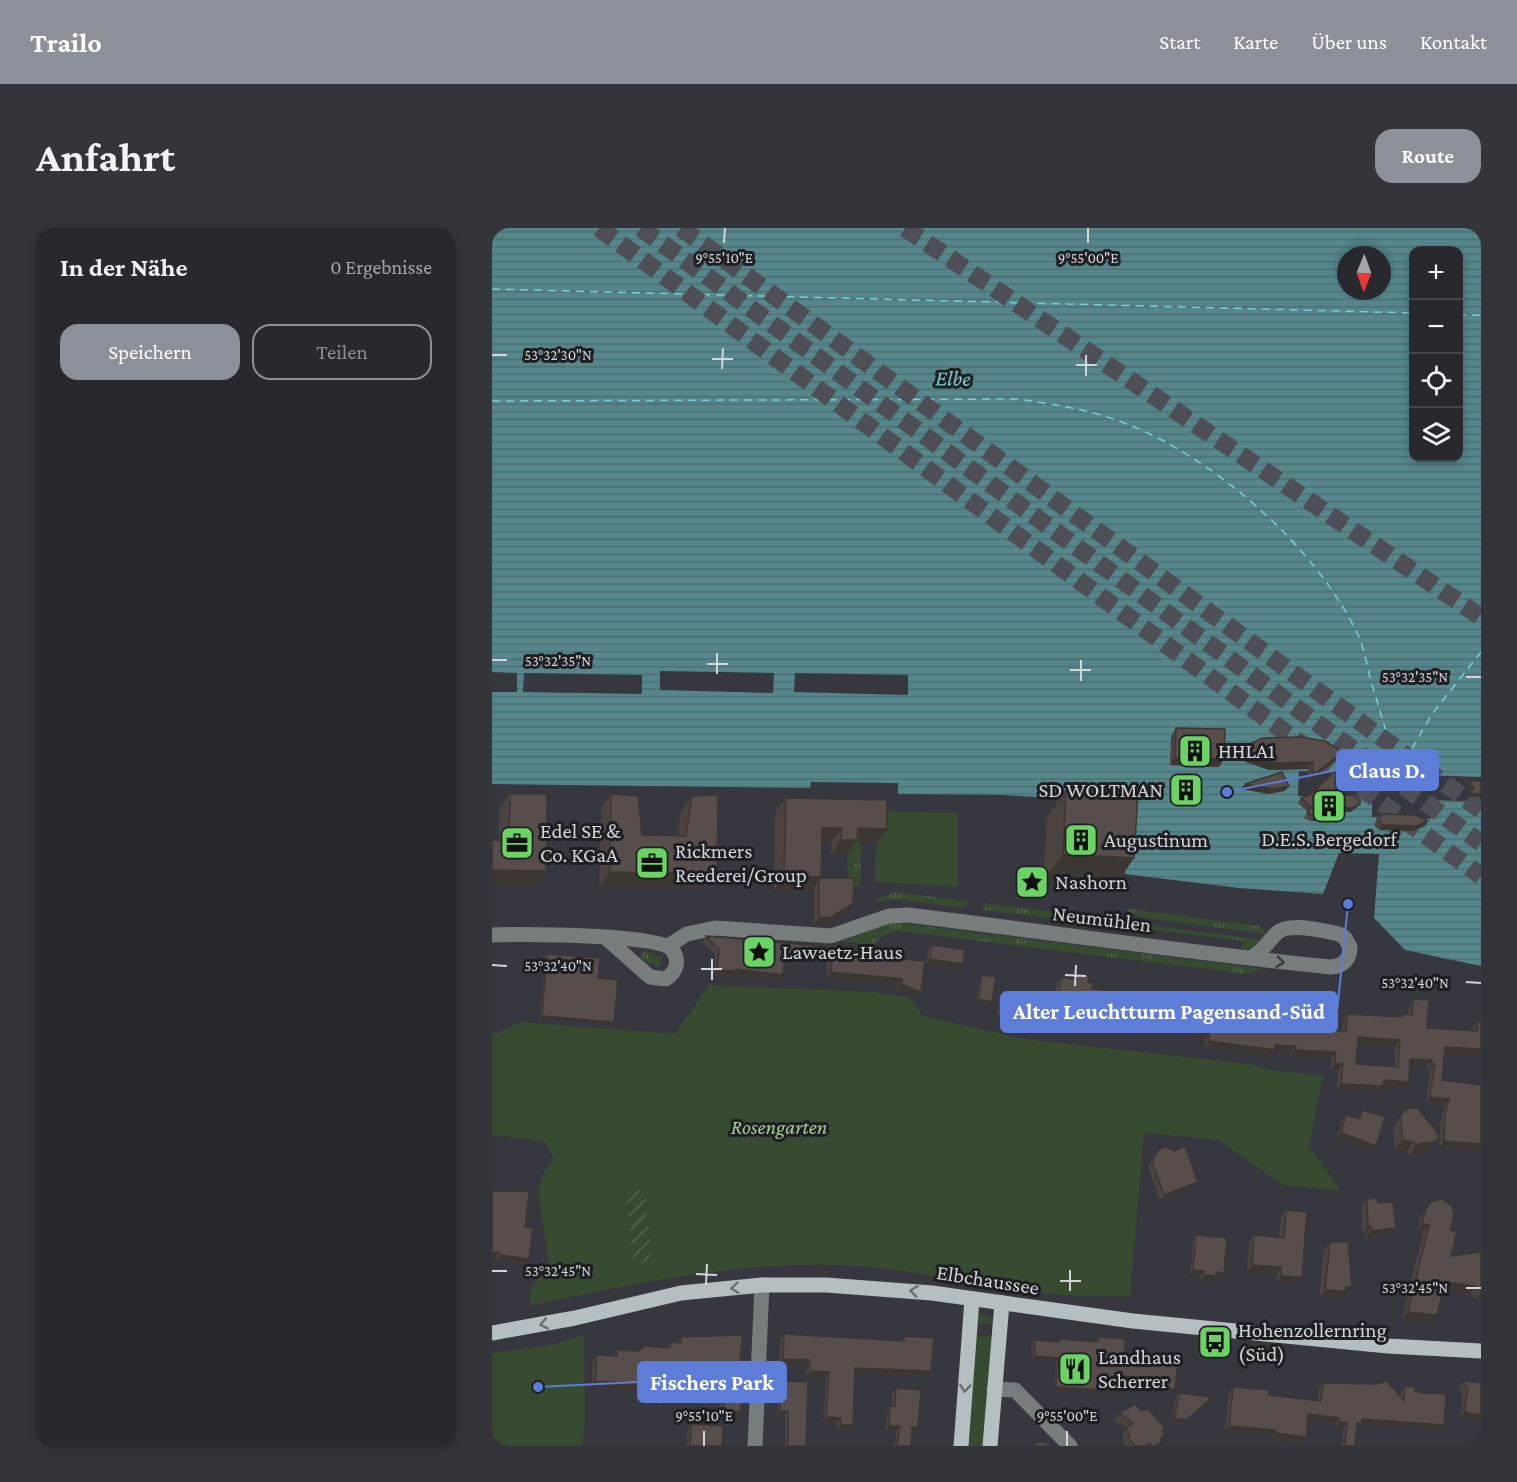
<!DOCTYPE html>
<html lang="de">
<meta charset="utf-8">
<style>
body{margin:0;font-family:"Crimson Pro",serif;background:#34353b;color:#f1f3f6}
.controls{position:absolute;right:18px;top:18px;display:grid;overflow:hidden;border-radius:12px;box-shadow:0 3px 9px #0003}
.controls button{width:54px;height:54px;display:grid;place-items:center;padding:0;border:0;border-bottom:2px solid #44454b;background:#28292f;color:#f1f3f6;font:30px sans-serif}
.compass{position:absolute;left:845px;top:18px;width:54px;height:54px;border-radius:50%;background:#28292f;box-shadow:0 3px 9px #0003;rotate:181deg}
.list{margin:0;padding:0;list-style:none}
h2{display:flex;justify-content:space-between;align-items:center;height:78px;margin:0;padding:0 24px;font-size:26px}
h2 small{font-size:20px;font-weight:400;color:#a5a6aa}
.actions{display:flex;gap:12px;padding:18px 24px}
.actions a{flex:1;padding:14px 0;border:2px solid #8c9099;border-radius:18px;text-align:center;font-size:21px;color:#8c9099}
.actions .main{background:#8c9099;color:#fff}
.icon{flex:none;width:33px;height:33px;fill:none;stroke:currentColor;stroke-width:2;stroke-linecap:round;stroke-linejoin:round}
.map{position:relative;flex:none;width:989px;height:1218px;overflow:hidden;border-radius:18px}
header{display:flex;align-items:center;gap:36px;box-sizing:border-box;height:84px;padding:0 30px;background:#8c9099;color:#fff}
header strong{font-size:28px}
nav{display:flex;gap:33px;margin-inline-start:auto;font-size:21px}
.intro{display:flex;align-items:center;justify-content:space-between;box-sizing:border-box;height:144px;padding:0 36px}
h1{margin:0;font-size:42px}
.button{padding:15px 27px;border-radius:18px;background:#8c9099;color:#fff;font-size:21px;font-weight:700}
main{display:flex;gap:36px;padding:0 36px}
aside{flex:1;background:#28292f;border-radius:18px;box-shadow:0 3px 9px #0003}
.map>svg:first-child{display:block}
.grass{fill:url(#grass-tufts)}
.park{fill:#374b30;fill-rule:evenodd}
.garden{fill:url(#garden-furrows)}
.water{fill:url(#water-rules);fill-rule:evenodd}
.pier{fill:#36373f}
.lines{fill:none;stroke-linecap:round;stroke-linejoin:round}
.ferry{stroke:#78ced6;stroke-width:1.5;stroke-dasharray:8 6;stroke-linecap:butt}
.highway-tunnel{stroke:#4e4f56;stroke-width:18;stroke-dasharray:18 9;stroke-linecap:butt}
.minor{stroke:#777c7d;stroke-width:15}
.major{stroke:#b5bfc2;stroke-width:15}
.wall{fill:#4b4340;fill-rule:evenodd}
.shaded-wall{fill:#3d3734}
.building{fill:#574e4b;stroke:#3d3734;stroke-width:1.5;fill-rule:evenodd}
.oneway{stroke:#393b3d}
.oneway2{stroke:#6a6f72}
.ticks{fill:none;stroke:#d4d5da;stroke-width:2}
.labels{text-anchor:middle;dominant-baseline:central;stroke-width:6;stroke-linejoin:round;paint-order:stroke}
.poi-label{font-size:21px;fill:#d4d5da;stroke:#1e1f22;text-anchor:start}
.street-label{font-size:21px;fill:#d4d5da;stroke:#1e1f22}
.park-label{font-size:21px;font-style:italic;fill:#a5cd97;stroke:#1e1f22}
.water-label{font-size:22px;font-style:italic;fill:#78ced6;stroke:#1e1f22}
.ticks-label{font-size:15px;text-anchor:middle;fill:#d4d5da;stroke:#1e1f22;stroke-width:6;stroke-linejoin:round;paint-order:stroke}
.leader{fill:none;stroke:#5d7dd9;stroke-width:2}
.callout-dot{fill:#5d7dd9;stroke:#1e1f22;stroke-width:2}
.callout{fill:#5d7dd9;stroke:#5d7dd9;stroke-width:2}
.callout-label{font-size:22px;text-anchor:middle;font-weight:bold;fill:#fff}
</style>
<header>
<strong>Trailo</strong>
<nav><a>Start</a><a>Karte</a><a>Über uns</a><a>Kontakt</a></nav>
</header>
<div class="intro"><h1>Anfahrt</h1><a class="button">Route</a></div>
<main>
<aside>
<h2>In der Nähe<small>0 Ergebnisse</small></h2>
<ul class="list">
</ul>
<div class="actions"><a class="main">Speichern</a><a>Teilen</a></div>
</aside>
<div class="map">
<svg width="989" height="1218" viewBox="0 0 989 1218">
<defs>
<pattern id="grass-tufts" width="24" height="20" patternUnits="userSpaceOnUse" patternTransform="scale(1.5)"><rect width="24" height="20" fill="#374b30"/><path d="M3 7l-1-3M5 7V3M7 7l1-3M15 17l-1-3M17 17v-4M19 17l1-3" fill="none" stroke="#53644d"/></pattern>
<pattern id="garden-furrows" width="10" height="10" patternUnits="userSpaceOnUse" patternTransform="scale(1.5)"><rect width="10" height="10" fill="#374b30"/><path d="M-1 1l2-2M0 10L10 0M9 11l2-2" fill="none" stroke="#53644d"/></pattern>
<pattern id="water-rules" width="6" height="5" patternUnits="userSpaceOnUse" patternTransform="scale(1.5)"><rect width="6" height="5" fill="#54868b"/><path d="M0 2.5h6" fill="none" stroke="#4d6e71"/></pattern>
</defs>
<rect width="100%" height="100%" fill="#36373f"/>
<g class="grass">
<polygon points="355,615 369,615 368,658 356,658"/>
<polygon points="403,664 475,673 473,680 404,671 386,674 383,672"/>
<polygon points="491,675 594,688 594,704 589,703 590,694 490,682"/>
<polygon points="631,680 767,698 774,706 661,691 643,687"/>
<polygon points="605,690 765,711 768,714 761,721 749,723 751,713 605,695"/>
<polygon points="397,695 408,695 772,741 756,746 407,703 391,707 381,717 351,713"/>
<polygon points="153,723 169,729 170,737 164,739 150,731 148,727"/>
<polygon points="489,1085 499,1090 502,1096 484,1097 485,1086"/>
</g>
<g class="park">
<polygon points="385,583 466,585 466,659 383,654"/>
<path d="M217,757l164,7 36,5 14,19 102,23 225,25 20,6 53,5 -14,71 32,45 -58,-6 -65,-45 -74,-7 -14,164c-22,-1 -46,0 -68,-2 -78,-6 -152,-29 -230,-30 -103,-2 -202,19 -302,41 -1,-19 3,-26 20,-35l-12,-81 5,-16 11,-15 -10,-18 -52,-6v-100l29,-13 154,12zM153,961l7,72 -19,2 -7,-72z"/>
<polygon points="92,1107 93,1193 90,1218 0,1218 0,1125 59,1117"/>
<polygon points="484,1108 500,1108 492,1218 476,1218"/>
</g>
<polygon class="garden" points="153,961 160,1034 141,1035 134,963"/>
<path class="water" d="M0,0h989v738l-76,-16 -31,-32 5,-64 -40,-1 -16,41 -84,-6 -114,-14 1,-71 -123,-8 -105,-1v-11l-87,-1 -1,6 -318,-4zM922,22h44v208h-44zM854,27h36v36h-36z"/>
<g class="pier">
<polygon points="168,443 282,445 281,465 168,462"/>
<polygon points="0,444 25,445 25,464 0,464"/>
<polygon points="32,445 150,447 150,466 31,464"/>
<polygon points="303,445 416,447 416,467 302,464"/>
<polygon points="807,543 989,549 989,574 940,572 939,591 880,589 880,570 806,568"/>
</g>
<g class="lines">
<g class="ferry">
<polyline points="0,61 922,85"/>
<polyline points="966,87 989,87"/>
<path d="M0,173l525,-2c37,5 75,11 110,25 89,35 190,124 231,211 6,13 9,29 12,43 10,32 19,64 28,96"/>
<polyline points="906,545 940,486 989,424"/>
</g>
<g class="highway-tunnel">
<polyline points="107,0 989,648"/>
<polyline points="149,0 989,615"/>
<polyline points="189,0 989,582"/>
<polyline points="413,0 989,389"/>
</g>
<g class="minor">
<path d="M0,707c30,-1 163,-1 180,14 8,12 5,22 -6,30l-16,-2 -43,-38"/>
<path d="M176,718l19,-12 28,-6 116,8 58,-20 19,-1c141,17 282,38 423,52 13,-1 19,-8 19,-20l-5,-9 -6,-4c-15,-3 -48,-12 -61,-2 -10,9 -15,20 -27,26"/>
<polyline points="502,1161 523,1162 578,1218"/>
<polyline points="263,1218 270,1057"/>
</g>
<g class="major">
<polyline points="0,1105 83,1090 189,1065 270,1057 334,1057 440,1065 641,1093 896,1118 989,1123"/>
<polyline points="469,1218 480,1071"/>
<polyline points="498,1218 510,1075"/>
</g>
</g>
<g class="wall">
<polygon points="684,500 727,539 678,537 679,508"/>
<polygon points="751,520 846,531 816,554 816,541 777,542 754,534 746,527"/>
<polygon points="977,553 989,553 989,569 973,568 980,561 975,555"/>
<polygon points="574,561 623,658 551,654 555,589"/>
<polygon points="18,566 54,643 43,658 0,657 0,612 7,613 7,581"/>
<polygon points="119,566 150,607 186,607 189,583 200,568 225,645 214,660 107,659 109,581"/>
<polygon points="843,567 868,576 864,580 858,584 845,584 845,588 842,593 819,593 812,590 816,584 806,575 809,570"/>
<polygon points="294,570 384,616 363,615 355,627 339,627 339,615 329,615 327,650 356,684 332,698 322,697 322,658 318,664 282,663 283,585"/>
<polygon points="885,591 933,598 920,603 887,602 882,597"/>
<polygon points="214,708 322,724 307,735 292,733 287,752 241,747 240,749 222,747 223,727 211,714"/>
<polygon points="439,717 468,741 434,736 436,722"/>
<polygon points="343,719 386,729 429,764 424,770 404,762 405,757 335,751 335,734"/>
<polygon points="55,726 106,750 121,796 48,791 53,729"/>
<path d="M585,746l11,8 4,7 52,15 99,14 4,-6 31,9 49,9 15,1 1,-10 4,-7 53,3 2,-3 6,1 1,-9 4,-7 14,29 46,3v-4l5,-6h3v35l-37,-2 -2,26 39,5v66l-42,-3 2,-28 3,-14 -18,-3 4,-32h-3v-5l-17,-1 -6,23 -21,-1 -4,6 -42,-2 1,-20 -7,-1v-11l-40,-2v-4l-18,-1 -3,5 -66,-9 1,-9 -13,-2 1,-7 -110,-8 -1,3 -4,7 -14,-2 1,-7 -67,-6 1,-17 5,-7 50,4 3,-14 4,-6 13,2zM865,816l38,3 -1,19 -38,-2z"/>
<polygon points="490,747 500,774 498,776 484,774 488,749"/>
<polygon points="870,882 881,923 845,910 850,892 854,887 866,890"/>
<polygon points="908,888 939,920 931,926 926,924 917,928 914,924 903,922 901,899"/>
<polygon points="666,922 706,954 703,959 668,972 656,939"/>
<polygon points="0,963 33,999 34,1036 4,1033 3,1029 0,1030"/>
<polygon points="875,971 886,975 898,1008 874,1011 873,1006 870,1006 870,979"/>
<polygon points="939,974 958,1002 959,1028 989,1024 989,1072 984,1071 978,1066 951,1063 945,1087 939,1095 910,1092 931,1005 925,1004 928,989"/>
<polygon points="794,982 805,1056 784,1054 785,1046 755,1044 757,1014 762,1007 787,1009 789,989"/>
<polygon points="704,1007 728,1050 723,1049 720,1053 708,1052 708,1048 698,1047 701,1012"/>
<polygon points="838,1014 855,1067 851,1067 849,1070 827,1069 832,1021"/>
<polygon points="292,1106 409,1113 412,1108 436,1148 362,1145 361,1197 358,1202 345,1202 345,1195 331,1194 334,1149 314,1148 315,1137 287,1136 288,1111"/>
<polygon points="250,1107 246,1162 245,1190 226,1190 229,1148 195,1147 193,1151 186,1150 185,1171 181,1177 167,1177 168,1163 99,1159 101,1133 105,1127 121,1128 125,1122 146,1123 175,1120 179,1114 185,1115 189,1109"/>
<polygon points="606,1109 632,1130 686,1136 681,1164 670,1163 671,1156 631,1151 630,1163 628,1166 562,1162 564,1133 540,1131 539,1115 542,1112 565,1114 567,1111 604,1113"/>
<polygon points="289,1153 314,1218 293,1218 293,1187 286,1187 286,1157"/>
<polygon points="971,1153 989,1155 989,1194 968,1190 971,1167 967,1159"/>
<polygon points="831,1155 909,1169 909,1164 913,1158 923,1163 948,1202 869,1197 866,1201 865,1201 863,1218 850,1218 851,1201 843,1200 843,1195 816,1192 810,1215 779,1211 780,1208 733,1203 737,1164 741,1159 776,1167 826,1173 826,1161"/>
<polygon points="404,1160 423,1205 420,1205 419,1218 402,1218 404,1204 394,1203 395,1183 398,1178 400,1178 400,1165"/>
<polygon points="687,1165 716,1175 691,1197 680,1195 683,1170"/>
<polygon points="627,1185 671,1204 673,1206 669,1212 666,1218 633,1218 630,1207 635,1200 622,1192"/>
<polygon points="199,1196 230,1218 195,1218 195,1201"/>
</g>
<g class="shaded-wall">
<polygon points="851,524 846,531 816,554 821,547"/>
<polygon points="759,527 821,534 816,541 777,542 754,534"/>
<polygon points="683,530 732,531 727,539 678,537"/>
<polygon points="753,556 797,558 793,563 777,566 749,561"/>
<polygon points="975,565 989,566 989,569 973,568"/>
<polygon points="868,576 864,580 858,584 842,584 845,579"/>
<polygon points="822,588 845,588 842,593 819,593"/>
<polygon points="936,593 933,598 920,603 887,602 891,597"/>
<polygon points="330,600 350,600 339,615 319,615"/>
<polygon points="366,600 395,601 384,616 363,615 355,627 339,627 349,612"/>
<polygon points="571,626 642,630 623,658 551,654"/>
<polygon points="0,642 54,643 43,658 0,657"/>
<polygon points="118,644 225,645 214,660 107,659"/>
<polygon points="292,648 329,649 318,664 282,663"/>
<polygon points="361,676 356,684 332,698 322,697 327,689"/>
<polygon points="326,718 322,724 307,735 289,733 293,728"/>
<polygon points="438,731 471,736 468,741 434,736"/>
<polygon points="244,741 291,747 287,752 241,747 240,749 222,747 225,742"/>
<polygon points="339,744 410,751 405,757 335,751"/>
<polygon points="409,756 429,764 424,770 404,762"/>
<polygon points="486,771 500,774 498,776 484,774"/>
<polygon points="510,783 578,788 573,795 506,789"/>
<polygon points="592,787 705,795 701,802 587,793"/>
<polygon points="50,788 122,794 121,796 48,791"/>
<polygon points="577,795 590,797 586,804 572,802"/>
<polygon points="704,803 718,805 713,811 700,809"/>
<polygon points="866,809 908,812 903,819 861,816"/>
<polygon points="717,813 804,818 799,825 781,824 778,829 712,820"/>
<polygon points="953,819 989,821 989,828 948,825"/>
<polygon points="803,822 844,824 839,831 799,829"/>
<polygon points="918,831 940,832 935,838 914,837"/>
<polygon points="843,836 851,836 846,843 839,842"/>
<polygon points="940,836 943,836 938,843 935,843"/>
<polygon points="892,852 917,854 912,860 891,859 887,865 845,863 849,856"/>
<polygon points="938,869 957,871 952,878 934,875"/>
<polygon points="849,905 884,918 881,923 845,910"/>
<polygon points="947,910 939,920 931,926 926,924 917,928 924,917"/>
<polygon points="911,912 921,914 914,924 903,922"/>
<polygon points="952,913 989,916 989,923 947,920"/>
<polygon points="706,954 703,959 668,972 672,967"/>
<polygon points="930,996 937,997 931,1005 925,1004"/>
<polygon points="876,998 879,998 873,1006 870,1006"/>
<polygon points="904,1000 898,1008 874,1011 879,1003"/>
<polygon points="7,1024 3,1029 0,1030 0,1025"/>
<polygon points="8,1027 37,1031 34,1036 4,1033"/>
<polygon points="760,1037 789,1039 785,1046 755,1044"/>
<polygon points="701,1042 712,1043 708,1048 698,1047"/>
<polygon points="724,1044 732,1045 728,1050 723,1049 720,1053 708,1052 711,1047"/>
<polygon points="789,1048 810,1049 805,1056 784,1054"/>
<polygon points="953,1054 984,1058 978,1066 947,1062"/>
<polygon points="854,1059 860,1059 855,1067 851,1067 849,1070 827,1069 833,1062"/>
<polygon points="989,1064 989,1072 984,1071"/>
<polygon points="916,1084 945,1087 939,1095 910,1092"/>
<polygon points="543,1128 566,1130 564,1133 540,1131"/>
<polygon points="291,1131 318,1132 315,1137 287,1136"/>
<polygon points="197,1140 233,1141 229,1148 195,1147 193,1151 182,1150 186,1144"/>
<polygon points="363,1140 439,1143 436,1148 359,1145"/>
<polygon points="318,1143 337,1144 334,1149 314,1148"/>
<polygon points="631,1148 673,1153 671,1156 629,1151"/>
<polygon points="103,1153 172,1157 168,1163 99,1159"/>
<polygon points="564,1159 630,1163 628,1166 562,1162"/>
<polygon points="672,1160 683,1161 681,1164 670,1163"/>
<polygon points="720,1169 716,1175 691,1197 680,1195 683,1190"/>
<polygon points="172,1171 185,1171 181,1177 167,1177"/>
<polygon points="288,1183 296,1183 293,1187 286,1187"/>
<polygon points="231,1184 249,1184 245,1190 226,1190"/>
<polygon points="972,1184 989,1187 989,1194 968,1190"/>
<polygon points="816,1186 847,1190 843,1195 812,1192"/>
<polygon points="334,1189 349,1190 345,1195 331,1194"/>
<polygon points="870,1191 952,1197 948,1202 869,1197 866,1201 861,1201 865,1195"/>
<polygon points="847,1194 855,1195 851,1201 843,1200"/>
<polygon points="349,1197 361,1197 358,1202 345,1202"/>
<polygon points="397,1198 408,1198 404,1204 394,1203"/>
<polygon points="737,1198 784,1202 780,1208 733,1203"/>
<polygon points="420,1199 426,1200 423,1205 417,1204"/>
<polygon points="783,1205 814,1209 810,1215 779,1211"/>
</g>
<g class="building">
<polygon points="684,500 733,501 732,531 683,530"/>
<polygon points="809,509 833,513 851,524 821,547 821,534 782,535 759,527 751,520 770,510"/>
<polygon points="844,542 843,567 862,567 868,572 868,576 861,580 845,579 845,588 822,588 815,585 819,579 809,570 818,567"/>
<polygon points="790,544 797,558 781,561 753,556"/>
<polygon points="977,553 989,553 989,566 975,565 982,560"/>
<polygon points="574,561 646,565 642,630 571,626"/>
<polygon points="18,566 55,566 54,643 0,642 0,612 17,613"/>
<polygon points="119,566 146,568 150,607 194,608 200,568 226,567 225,645 118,644"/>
<polygon points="294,570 395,572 395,601 366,600 365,612 349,612 350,600 330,600 329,649 292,648"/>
<polygon points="891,586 924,587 936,593 924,598 891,597 885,591"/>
<polygon points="327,650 362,650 361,676 337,690 327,689"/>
<polygon points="214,708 326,718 310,730 293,728 291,747 244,741 244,743 225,742 227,722"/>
<polygon points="439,717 473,722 471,736 438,731"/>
<polygon points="359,718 366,725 373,720 379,720 386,729 433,733 429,764 409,756 410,751 339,744 340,728 343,719"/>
<polygon points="55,726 108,730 106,750 126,752 122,794 50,788"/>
<path d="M585,746l12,2 -1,6 5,1 -1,6 22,2 -1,4 32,2 -1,7 51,4 -1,3 53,7v-6l17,2 14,3v4l49,4v5l19,2 1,-18 55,3v-3l10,1 1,-16 16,1 -2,28 50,3 1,-10h3v28l-36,-2 -3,33 39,5v59l-37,-3 1,-28 4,-14 -19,-2 5,-33h-3v-4l-22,-1 -1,23 -25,-2 -1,6 -42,-2 2,-20h-8l1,-12 -41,-2 1,-4 -21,-1v5l-66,-9 1,-8 -14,-2 1,-8 -113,-8 -2,10 -13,-2 1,-7 -68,-5 2,-18 54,4 3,-20 16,3zM866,809l42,3 -2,27 -42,-3z"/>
<polygon points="490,747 504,749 500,774 486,771"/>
<polygon points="916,880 925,880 942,900 947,910 938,916 934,914 924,917 921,914 911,912 908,888"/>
<polygon points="870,882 893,889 884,918 849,905 854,887 867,891"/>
<polygon points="693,918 706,954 672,967 660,934 666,922 674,919 683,923"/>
<polygon points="0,963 37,963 33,999 41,1000 37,1031 8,1027 7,1024 0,1025"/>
<polygon points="885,970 886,975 901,974 904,1000 879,1003 879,998 876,998 875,971"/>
<polygon points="950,971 960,978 962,987 958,1002 965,1004 959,1028 989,1024 989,1062 984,1058 953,1054 945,1087 916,1084 937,997 930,996 934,981 939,974"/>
<polygon points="794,982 815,984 810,1049 789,1048 789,1039 760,1037 762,1007 792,1010"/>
<polygon points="704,1007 735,1010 732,1045 724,1044 724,1048 711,1047 712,1043 701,1042"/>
<polygon points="838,1014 856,1014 860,1059 854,1059 854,1063 833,1062"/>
<polygon points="292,1106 412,1113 412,1108 442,1110 439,1143 363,1140 361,1197 349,1197 349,1190 334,1189 337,1144 318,1143 318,1132 291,1131"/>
<polygon points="250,1107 246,1162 250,1162 249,1184 231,1184 233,1141 197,1140 197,1144 186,1144 185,1171 172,1171 172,1157 103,1153 105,1127 125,1128 125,1122 146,1123 153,1118 178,1120 179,1114 189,1115 189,1109"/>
<polygon points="606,1109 633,1111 632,1130 686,1136 683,1161 672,1160 673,1153 631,1148 630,1163 564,1159 566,1130 543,1128 542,1112 567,1114 567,1111 606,1114"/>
<polygon points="289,1153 316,1154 314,1218 296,1218 296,1183 288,1183"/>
<polygon points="895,1153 912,1173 913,1158 923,1159 923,1163 931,1165 954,1166 952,1197 870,1191 870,1196 865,1195 863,1218 853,1218 855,1195 847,1194 847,1190 816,1186 814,1209 783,1205 784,1202 737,1198 741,1159 777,1162 776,1167 829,1173 831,1155 884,1156"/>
<polygon points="971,1153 989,1155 989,1187 972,1184 976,1161"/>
<polygon points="404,1160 429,1162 426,1200 420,1199 419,1218 405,1218 408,1198 397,1198 398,1178 403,1178"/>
<polygon points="687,1165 720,1169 695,1192 683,1190"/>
<polygon points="643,1176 649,1183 656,1181 673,1200 670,1203 673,1206 668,1211 670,1213 664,1218 660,1218 657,1215 655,1218 643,1218 638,1212 635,1200 641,1195 627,1185"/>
<polygon points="199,1196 231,1198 230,1218 198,1218"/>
<polygon points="548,1214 557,1216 559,1218 538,1218"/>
<polygon points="977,1215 987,1217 987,1218 976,1218"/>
</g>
<defs><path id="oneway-chevron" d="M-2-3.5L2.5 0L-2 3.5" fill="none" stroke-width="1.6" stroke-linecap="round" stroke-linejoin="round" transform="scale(1.5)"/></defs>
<use class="oneway" href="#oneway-chevron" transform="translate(788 734) rotate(6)"/>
<g class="oneway2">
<use href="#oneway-chevron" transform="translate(243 1060) rotate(175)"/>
<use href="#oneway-chevron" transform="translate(422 1063) rotate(-173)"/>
<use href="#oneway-chevron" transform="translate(52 1096) rotate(169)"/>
<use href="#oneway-chevron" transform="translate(473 1160) rotate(94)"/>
</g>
<path class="ticks" d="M232,15l1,-15M596,15v-15M0,127h15M220,131h21M584,137h21M230,141l1,-21M594,148v-21M0,432h15M215,436h21M578,442h21M225,446v-21M974,449h15M589,453v-21M0,737l15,1M209,741h21M573,747l21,1M220,752v-21M974,754l15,1M583,758l1,-21M0,1043h15M204,1046l21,1M568,1053h21M214,1057l1,-21M974,1060h15M578,1063v-21M212,1218v-15M575,1218v-15"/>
<defs>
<g id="building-square" transform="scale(1.725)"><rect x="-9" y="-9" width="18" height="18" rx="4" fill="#6bd363" stroke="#1e1f22"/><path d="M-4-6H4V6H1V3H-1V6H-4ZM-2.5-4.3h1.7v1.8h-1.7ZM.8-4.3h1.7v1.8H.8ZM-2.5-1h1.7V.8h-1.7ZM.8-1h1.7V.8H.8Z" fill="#111"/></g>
<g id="office-square" transform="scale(1.725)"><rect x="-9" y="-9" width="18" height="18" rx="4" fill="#6bd363" stroke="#1e1f22"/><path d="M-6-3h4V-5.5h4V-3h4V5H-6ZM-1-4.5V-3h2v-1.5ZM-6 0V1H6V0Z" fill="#111"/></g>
<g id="sight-square" transform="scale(1.725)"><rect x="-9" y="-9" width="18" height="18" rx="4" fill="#6bd363" stroke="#1e1f22"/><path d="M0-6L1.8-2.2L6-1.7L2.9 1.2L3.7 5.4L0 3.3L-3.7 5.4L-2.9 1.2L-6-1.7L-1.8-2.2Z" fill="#111"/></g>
<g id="bus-square" transform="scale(1.725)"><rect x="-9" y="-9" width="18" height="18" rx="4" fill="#6bd363" stroke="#1e1f22"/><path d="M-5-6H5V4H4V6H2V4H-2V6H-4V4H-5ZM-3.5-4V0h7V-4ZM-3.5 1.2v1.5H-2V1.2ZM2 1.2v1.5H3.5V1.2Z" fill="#111"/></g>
<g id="restaurant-square" transform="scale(1.725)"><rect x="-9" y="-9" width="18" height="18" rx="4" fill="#6bd363" stroke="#1e1f22"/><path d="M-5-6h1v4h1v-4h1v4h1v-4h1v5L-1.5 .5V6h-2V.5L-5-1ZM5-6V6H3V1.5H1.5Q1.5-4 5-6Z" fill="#111"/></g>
</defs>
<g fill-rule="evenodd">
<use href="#building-square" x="703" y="523"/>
<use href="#building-square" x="694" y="562"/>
<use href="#building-square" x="837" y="578"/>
<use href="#building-square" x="589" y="612"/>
<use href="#office-square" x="25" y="615"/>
<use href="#office-square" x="160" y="635"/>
<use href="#sight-square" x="540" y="654"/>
<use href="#sight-square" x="267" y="724"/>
<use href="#bus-square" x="723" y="1114"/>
<use href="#restaurant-square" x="583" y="1141"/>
</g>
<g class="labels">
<g class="poi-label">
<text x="726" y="523">HHLA1</text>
<text x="671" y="562" text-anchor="end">SD WOLTMAN</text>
<text x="48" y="603">Edel SE &amp;<tspan x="48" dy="24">Co. KGaA</tspan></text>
<text x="837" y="611" text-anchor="middle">D.E.S. Bergedorf</text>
<text x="612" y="612">Augustinum</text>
<text x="183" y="623">Rickmers<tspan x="183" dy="24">Reederei/Group</tspan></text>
<text x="563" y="654">Nashorn</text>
<text x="290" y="724">Lawaetz-Haus</text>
<text x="746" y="1102">Hohenzollernring<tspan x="746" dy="24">(Süd)</tspan></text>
<text x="606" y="1129">Landhaus<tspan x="606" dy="24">Scherrer</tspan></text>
</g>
<g class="street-label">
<text transform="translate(610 691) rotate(7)">Neumühlen</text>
<text transform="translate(496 1052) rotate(9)">Elbchaussee</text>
</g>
<g class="park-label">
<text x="287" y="899">Rosengarten</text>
</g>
<g class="water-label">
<text transform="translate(461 150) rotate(1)">Elbe</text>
</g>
</g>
<g class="ticks-label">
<text x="232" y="35">9°55'10"E</text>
<text x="596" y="35">9°55'00"E</text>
<text x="66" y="132">53°32'30"N</text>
<text x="66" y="438">53°32'35"N</text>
<text x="923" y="454">53°32'35"N</text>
<text x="66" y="743">53°32'40"N</text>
<text x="923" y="760">53°32'40"N</text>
<text x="66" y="1048">53°32'45"N</text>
<text x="923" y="1065">53°32'45"N</text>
<text x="212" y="1193">9°55'10"E</text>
<text x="575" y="1193">9°55'00"E</text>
</g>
<path class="leader" d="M735 564L845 542M856 676L845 784M46 1159L146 1154"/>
<g class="callout-dot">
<circle cx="735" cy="564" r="6"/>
<circle cx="856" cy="676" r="6"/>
<circle cx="46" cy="1159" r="6"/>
</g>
<g class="callout">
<rect x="845" y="522" width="101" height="40" rx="6"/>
<rect x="509" y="764" width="336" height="40" rx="6"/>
<rect x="146" y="1134" width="148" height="40" rx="6"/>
</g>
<g class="callout-label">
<text x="895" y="550">Claus D.</text>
<text x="677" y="791">Alter Leuchtturm Pagensand-Süd</text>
<text x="220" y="1162">Fischers Park</text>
</g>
</svg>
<div class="controls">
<button>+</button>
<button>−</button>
<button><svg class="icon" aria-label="locate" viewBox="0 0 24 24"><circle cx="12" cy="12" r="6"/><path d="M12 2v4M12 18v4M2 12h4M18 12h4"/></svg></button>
<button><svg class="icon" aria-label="layers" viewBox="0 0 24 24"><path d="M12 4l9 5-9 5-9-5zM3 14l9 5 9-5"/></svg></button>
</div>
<svg class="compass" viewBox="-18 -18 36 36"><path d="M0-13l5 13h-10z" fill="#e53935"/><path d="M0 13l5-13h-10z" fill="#a5a6aa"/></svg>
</div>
</main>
